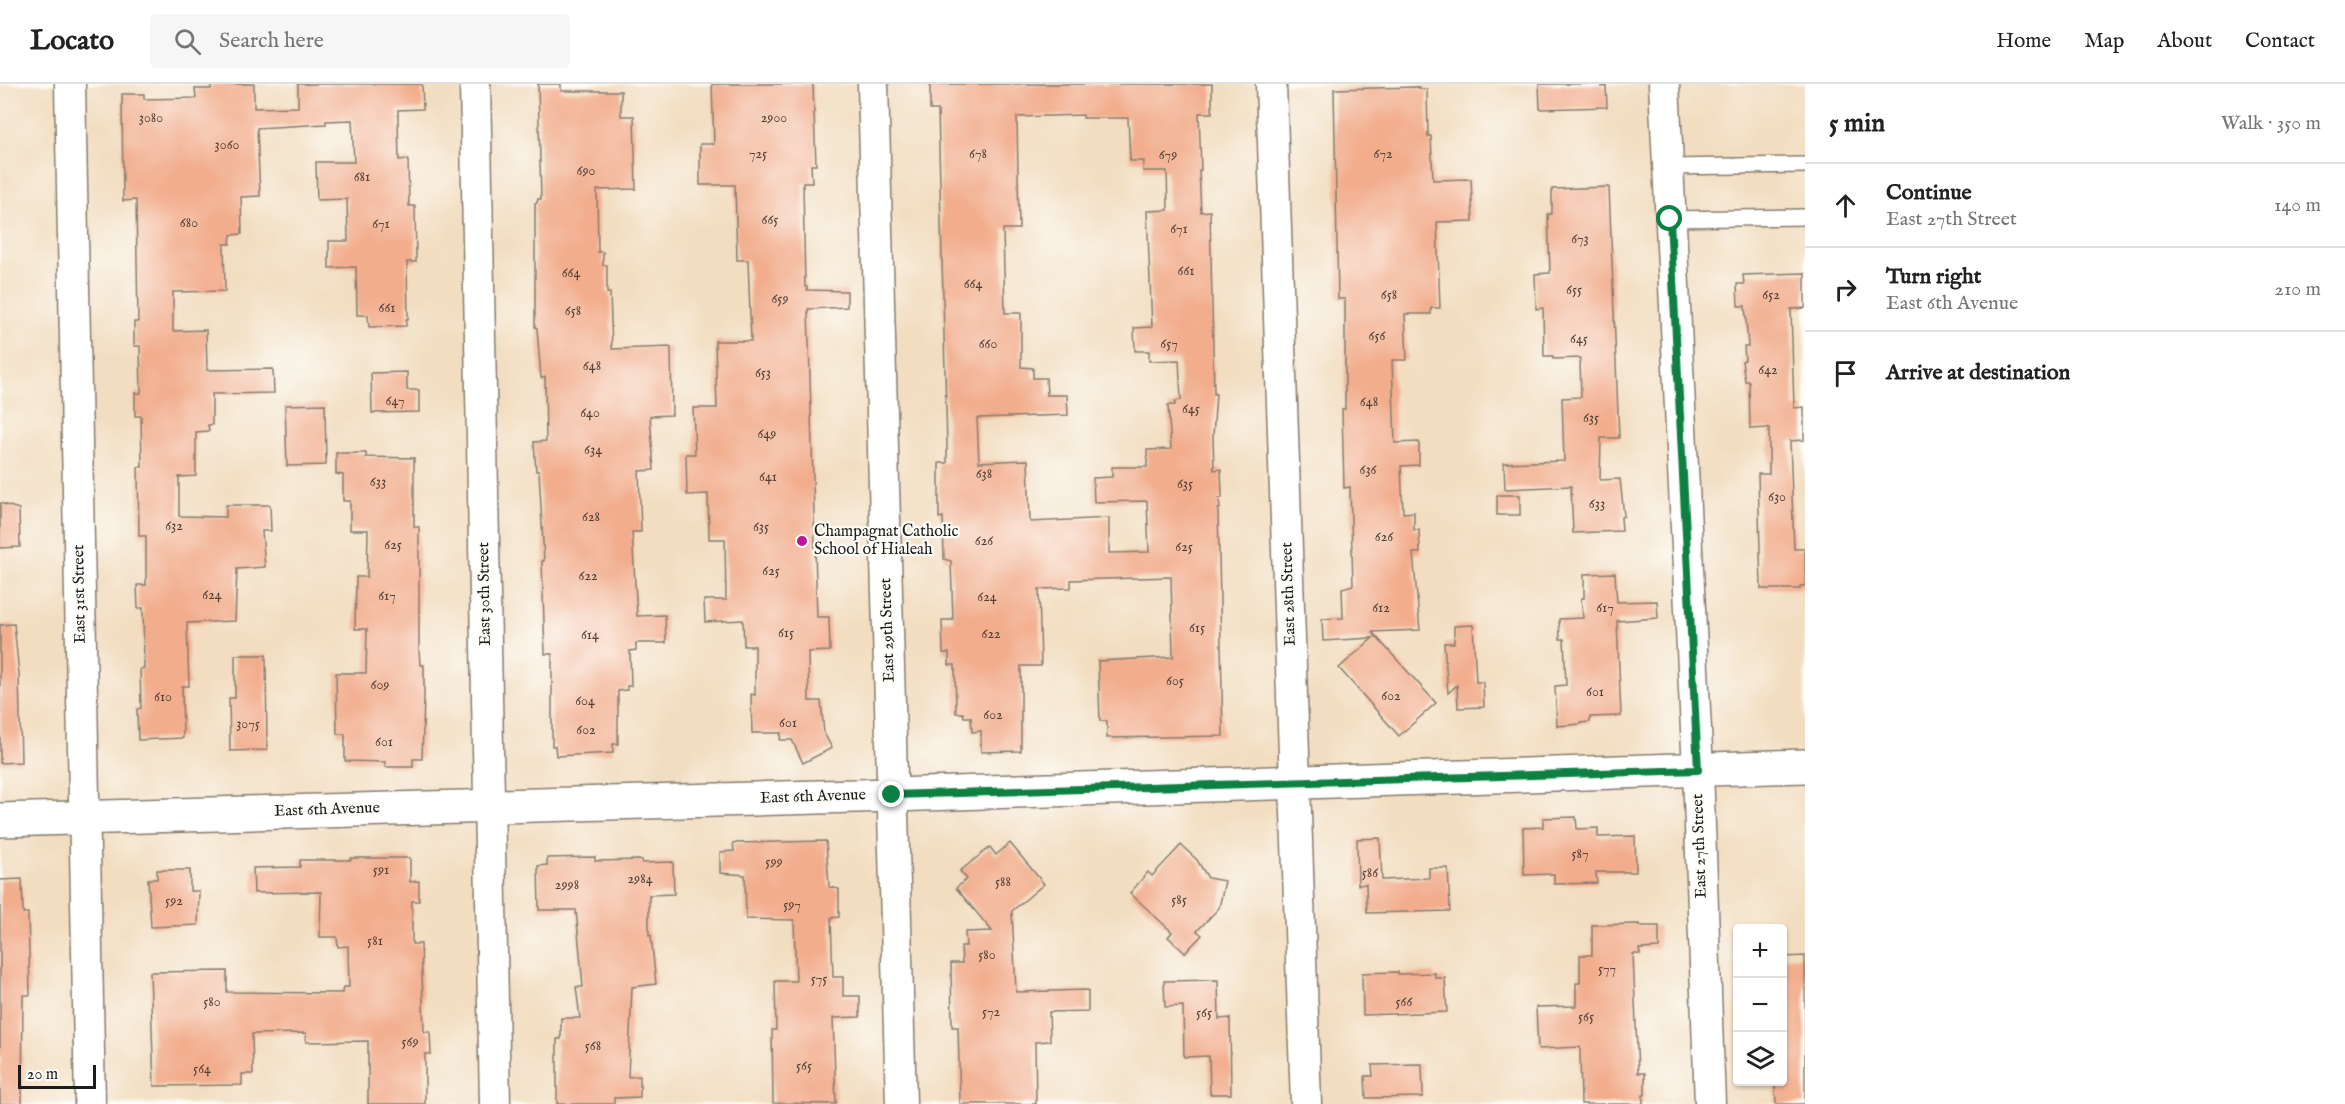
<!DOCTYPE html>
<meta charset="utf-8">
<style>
body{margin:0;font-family:"IM FELL English",serif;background:#f6f6f6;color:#222}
.controls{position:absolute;right:18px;bottom:18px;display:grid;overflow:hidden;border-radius:6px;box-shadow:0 2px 4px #0004}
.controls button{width:54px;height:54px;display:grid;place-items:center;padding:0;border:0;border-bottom:2px solid #e0e0e0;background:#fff;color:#222;font:30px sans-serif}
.scale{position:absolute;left:18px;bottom:15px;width:78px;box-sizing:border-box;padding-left:6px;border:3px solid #1c1c1c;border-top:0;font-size:16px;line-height:21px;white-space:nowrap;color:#1c1c1c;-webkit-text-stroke:4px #fdfcf7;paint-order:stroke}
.stop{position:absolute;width:18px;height:18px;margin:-14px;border:4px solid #0b8043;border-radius:50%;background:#fff}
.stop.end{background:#0b8043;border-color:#fff;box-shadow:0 2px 6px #0008}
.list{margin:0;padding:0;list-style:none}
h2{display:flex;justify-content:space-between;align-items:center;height:78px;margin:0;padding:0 24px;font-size:26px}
h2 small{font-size:20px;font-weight:400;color:#767676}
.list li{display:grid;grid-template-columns:39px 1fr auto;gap:18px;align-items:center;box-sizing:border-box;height:84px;padding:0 24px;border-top:2px solid #e0e0e0}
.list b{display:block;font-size:22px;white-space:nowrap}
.list p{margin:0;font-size:20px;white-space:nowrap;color:#767676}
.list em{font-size:20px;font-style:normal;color:#767676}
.icon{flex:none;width:33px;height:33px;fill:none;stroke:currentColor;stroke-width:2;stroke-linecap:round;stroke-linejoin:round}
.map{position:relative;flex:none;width:1805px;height:1020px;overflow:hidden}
header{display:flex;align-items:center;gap:36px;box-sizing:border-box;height:84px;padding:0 30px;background:#fff;border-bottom:2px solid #e0e0e0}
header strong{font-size:28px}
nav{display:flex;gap:33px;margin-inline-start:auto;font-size:21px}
.search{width:420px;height:54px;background:#f6f6f6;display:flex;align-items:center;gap:15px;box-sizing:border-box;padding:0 21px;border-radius:6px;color:#767676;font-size:22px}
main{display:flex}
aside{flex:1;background:#fff}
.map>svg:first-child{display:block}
.building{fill:#f2ad8d;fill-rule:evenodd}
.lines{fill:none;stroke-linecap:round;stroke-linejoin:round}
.lane-casing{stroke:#877c6e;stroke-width:18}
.street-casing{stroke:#877c6e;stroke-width:33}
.secondary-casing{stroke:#877c6e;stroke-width:36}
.lane{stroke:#fff;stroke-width:15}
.street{stroke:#fff;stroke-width:30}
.secondary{stroke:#fff;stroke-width:33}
.route{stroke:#0b8043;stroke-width:8}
.poi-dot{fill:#b5179e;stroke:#fdfcf7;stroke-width:2}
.labels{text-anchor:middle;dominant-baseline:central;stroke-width:4.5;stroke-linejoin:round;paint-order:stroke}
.number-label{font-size:14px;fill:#524038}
.poi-label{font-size:16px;fill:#1c1c1c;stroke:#fdfcf7;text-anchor:start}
.street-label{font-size:16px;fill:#1c1c1c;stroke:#fdfcf7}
</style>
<header>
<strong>Locato</strong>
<div class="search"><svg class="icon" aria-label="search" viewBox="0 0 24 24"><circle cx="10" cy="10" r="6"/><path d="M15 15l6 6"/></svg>Search here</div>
<nav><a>Home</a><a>Map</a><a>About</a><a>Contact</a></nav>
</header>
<main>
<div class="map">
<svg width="1805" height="1020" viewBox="0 0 1805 1020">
<rect width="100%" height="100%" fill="#fdfcf7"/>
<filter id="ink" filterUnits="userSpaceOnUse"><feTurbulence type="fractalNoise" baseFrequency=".0167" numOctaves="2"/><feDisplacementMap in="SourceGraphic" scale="12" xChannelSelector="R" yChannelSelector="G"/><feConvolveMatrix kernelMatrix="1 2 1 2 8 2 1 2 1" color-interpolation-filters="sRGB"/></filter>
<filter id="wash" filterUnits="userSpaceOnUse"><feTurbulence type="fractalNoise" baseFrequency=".008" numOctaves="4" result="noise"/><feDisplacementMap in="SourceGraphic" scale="24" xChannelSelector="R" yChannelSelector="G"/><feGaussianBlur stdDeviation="1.35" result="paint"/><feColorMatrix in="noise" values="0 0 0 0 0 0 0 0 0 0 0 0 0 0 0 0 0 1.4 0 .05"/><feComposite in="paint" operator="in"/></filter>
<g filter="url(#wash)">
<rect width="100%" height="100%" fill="#f2ddc0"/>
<g id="blocks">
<g class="building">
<polygon points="211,0 254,0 254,24 298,23 298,0 422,0 423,25 398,26 398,35 399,76 408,75 409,122 415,122 416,178 407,178 408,235 406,235 406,242 369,243 368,231 357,231 356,183 329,184 329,157 348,157 347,115 317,116 316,78 354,78 352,36 326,37 326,40 257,44 260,112 241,113 242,150 231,151 230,160 224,160 225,207 173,208 173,247 206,246 207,286 273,285 274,309 212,310 212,341 208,341 209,347 196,348 196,392 179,393 179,432 226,433 226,421 270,421 271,447 262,447 265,483 237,485 235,537 187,539 189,602 182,602 183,654 138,656 137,625 141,624 140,585 144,584 143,524 138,524 137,501 146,501 146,452 139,452 138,383 142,383 141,332 135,332 135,309 141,309 140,262 134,262 134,238 138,238 136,116 123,117 122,10 144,10 144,15 196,14 195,5 211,5"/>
<polygon points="538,0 561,0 561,7 621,7 621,32 634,32 636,105 597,106 598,168 603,168 603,181 607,181 607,209 610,209 612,265 671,263 672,331 650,332 654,386 639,387 641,448 632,448 637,532 665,531 666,559 636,559 636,566 630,567 631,602 627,602 627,606 618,607 618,660 613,660 613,669 556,672 555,662 552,662 552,570 545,570 542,477 544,477 539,387 536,387 534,358 546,357 545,293 541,294 537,244 535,243 535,119 537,119 538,115 541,115"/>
<polygon points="712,0 813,0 816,81 811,81 812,99 803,99 805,203 807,203 807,206 847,207 847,223 808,225 817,533 829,533 830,567 808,568 809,617 821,617 824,649 832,664 803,679 792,656 780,656 781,649 752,649 751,610 755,611 755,562 744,562 743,536 705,538 704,516 726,516 725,455 709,455 708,410 687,411 686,370 695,370 693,324 717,324 715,257 751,257 748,176 737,176 735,101 700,101 700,60 714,60"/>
<path d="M930,0h282v29h-13l2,57h-2l2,42 9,-1 4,183h2l-3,42 1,34 7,-1 1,29h-3l1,11h-2l5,227 -116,2v-17h-7l-2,-60 75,-4 -2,-80 -100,3v8l-32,1 2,77h-20v85l-40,1v-21l-9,1 -1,-15h-7l-1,-4h-7l-1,-48h-6v-12h-6l-1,-33h11l-2,-59 -7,-2 -1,-42 -4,1v-55h8v-17l-9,-336h-8zM1083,31v3h45l2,43h14l-1,10h24l1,39 -21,1 5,116 -18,1 1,23h14v10l30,-1 2,40 -6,1v4h-7l3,44 -24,1v17h-35v10l-19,1 1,24 53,-1 2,51 -40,1v-35l-79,4 -2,-62 -49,2 -2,-44 91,-3 -1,-20h-20l-1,-17h-13v-10l-12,-1v-54h-16l-2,-84h16l-2,-112z"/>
<polygon points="1539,0 1601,0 1601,3 1606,2 1607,23 1540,25"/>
<polygon points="1419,3 1419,5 1427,5 1428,52 1431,52 1433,96 1471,95 1473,137 1437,138 1440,224 1431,224 1431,230 1405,230 1407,276 1392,276 1395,359 1419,358 1419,381 1401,382 1403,429 1414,428 1414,446 1419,446 1420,469 1413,469 1420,546 1372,548 1436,619 1399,652 1339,584 1373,554 1323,557 1322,535 1343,534 1342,504 1353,501 1350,403 1344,404 1342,325 1345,325 1345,215 1338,215 1334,5"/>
<polygon points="1609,103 1619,354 1601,354 1600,396 1620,395 1624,432 1621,433 1622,447 1573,449 1571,402 1505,405 1504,379 1564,377 1562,314 1581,313 1580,274 1553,275 1553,272 1544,272 1543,224 1536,225 1535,190 1550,189 1548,130 1552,130 1552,105"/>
<polygon points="1805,189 1805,224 1791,225 1794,324 1804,323 1804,356 1790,357 1794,465 1805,465 1805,502 1800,502 1800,505 1761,505 1758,390 1769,390 1769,344 1750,345 1749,297 1745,297 1742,277 1745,276 1744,262 1748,262 1745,222 1738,222 1737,200 1744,200 1743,191"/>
<polygon points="407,288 407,306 419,306 419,328 372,329 371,289"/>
<polygon points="325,320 326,381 287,382 285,321"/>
<polygon points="336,369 366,369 366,373 414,374 414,443 419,443 419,565 420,581 424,581 424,615 422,675 413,675 413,683 385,683 385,678 345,677 345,650 337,650 336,589 366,589 367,545 355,545 356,493 367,493 368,446 350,446 350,417 343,417 343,391 336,390"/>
<rect x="1497" y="411" width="23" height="20"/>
<polygon points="0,419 19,425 20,463 0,464"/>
<polygon points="1615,489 1617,518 1657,517 1658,534 1617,537 1621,632 1590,633 1590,638 1581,639 1581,640 1557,642 1555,602 1566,601 1564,555 1560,555 1559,535 1583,534 1581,514 1584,514 1584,490"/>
<polygon points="14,540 19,590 21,678 0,679 0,541"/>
<polygon points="1473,541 1476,598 1483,598 1484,623 1458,624 1457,601 1448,609 1444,559 1454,559 1454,542"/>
<polygon points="235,571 266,571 267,666 230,667 229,614 235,614"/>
<polygon points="1576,733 1577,745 1598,744 1598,753 1635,752 1636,788 1596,788 1597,799 1554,800 1554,790 1524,791 1523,744 1543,743 1543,734"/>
<polygon points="1380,754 1382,796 1429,794 1429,784 1448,784 1450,827 1367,829 1366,800 1358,801 1357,755"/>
<polygon points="826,757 829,803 839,805 839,833 831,834 833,893 843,893 843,912 860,912 860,933 833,934 836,1020 773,1019 772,946 776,946 775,897 796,897 794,836 746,835 745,791 720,789 720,768 734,767 733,759"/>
<polygon points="1010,759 1044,800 1012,827 1016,908 1088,906 1088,927 1049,928 1050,957 1035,958 1036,1020 960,1020 958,943 952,943 951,879 962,879 961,862 966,862 965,848 992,847 956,804 967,795 960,787 990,763 996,771"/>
<polygon points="1181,761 1197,776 1208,794 1225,797 1219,824 1197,847 1202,851 1185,869 1168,853 1172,848 1130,809 1148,788 1152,792"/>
<polygon points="595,773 595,777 642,776 642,779 673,778 674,810 649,811 649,852 651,851 656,900 632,903 628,993 640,992 640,1013 614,1014 614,1020 557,1020 557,955 561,955 561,934 580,934 576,903 583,903 576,826 539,826 538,782 547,781 547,774"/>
<polygon points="351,774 410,774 410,798 419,797 419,817 412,817 412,860 421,860 424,948 430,948 431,970 425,970 425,1020 368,1020 368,957 306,958 306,949 252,950 253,990 242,990 242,1001 154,1002 150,888 227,887 227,908 342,909 343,903 349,903 348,862 338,863 337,853 320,853 321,808 254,809 253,784 300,783 300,776 351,776"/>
<polygon points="157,786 190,786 190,807 199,807 198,841 151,843 148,795 157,795"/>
<polygon points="22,795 23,829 28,829 30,911 23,911 22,1020 0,1020 0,796"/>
<polygon points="1639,840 1639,842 1659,842 1659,864 1639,865 1640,870 1633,870 1638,989 1645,989 1645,1011 1643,1011 1643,1020 1581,1020 1580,963 1538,965 1536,923 1576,922 1576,899 1580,899 1580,871 1592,871 1592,841"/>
<polygon points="1805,872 1805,1020 1776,1020 1775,998 1782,998 1782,873"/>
<polygon points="1398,888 1398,890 1435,889 1435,894 1445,894 1447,928 1363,931 1362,889"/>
<polygon points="1218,896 1219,935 1230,934 1231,1010 1210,1010 1209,972 1184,973 1183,922 1165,923 1164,897"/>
<polygon points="1422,980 1423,1013 1366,1014 1365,992 1373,992 1372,981"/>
</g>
</g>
</g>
<g filter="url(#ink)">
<use href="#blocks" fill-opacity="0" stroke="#877c6e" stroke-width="1.5"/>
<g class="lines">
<g class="lane-casing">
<g id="lane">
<polyline points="1668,83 1805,81"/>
<polyline points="1670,135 1805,133"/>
</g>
</g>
<g class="street-casing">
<g id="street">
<polyline points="70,0 90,1020"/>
<polyline points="475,0 495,1020"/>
<polyline points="873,0 901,1020"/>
<polyline points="1271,0 1306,1020"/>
<polyline points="1664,0 1698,686 1710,1020"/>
</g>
</g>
<g class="secondary-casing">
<polyline id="secondary" points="0,736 892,711 1805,682"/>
</g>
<use href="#lane" class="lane"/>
<use href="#street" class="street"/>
<use href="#secondary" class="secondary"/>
</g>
</g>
<g class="lines" filter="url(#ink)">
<polyline class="route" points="892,711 1698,686 1670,135"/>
</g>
<circle class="poi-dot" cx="802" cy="457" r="6"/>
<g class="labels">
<g class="number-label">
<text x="151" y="34">3080</text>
<text x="774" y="34">2900</text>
<text x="227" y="61">3060</text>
<text x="758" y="70">725</text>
<text x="978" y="70">678</text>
<text x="1383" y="70">672</text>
<text x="1168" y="71">679</text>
<text x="586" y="87">690</text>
<text x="362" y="93">681</text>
<text x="770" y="136">665</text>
<text x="189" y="139">680</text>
<text x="381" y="140">671</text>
<text x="1179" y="145">671</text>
<text x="1580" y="155">673</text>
<text x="1186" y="187">661</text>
<text x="571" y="189">664</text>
<text x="973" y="200">664</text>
<text x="1574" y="206">655</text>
<text x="1389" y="211">658</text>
<text x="1771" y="211">652</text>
<text x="780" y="215">659</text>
<text x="387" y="224">661</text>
<text x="573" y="227">658</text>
<text x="1377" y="252">656</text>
<text x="1579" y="255">645</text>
<text x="988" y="260">660</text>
<text x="1169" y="260">657</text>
<text x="592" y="282">648</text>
<text x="1768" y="286">642</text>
<text x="763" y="289">653</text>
<text x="395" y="317">647</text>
<text x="1369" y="318">648</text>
<text x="1191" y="325">645</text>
<text x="590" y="329">640</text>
<text x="1591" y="334">635</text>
<text x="767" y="350">649</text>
<text x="593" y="366">634</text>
<text x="1368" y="386">636</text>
<text x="984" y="390">638</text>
<text x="768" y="393">641</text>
<text x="378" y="398">633</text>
<text x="1185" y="400">635</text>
<text x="1777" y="413">630</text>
<text x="1597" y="420">633</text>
<text x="591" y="433">628</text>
<text x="174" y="442">632</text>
<text x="761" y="443">635</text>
<text x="1384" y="453">626</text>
<text x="984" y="457">626</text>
<text x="393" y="461">625</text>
<text x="1184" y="463">625</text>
<text x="771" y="487">625</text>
<text x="588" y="492">622</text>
<text x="212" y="511">624</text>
<text x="387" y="512">617</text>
<text x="987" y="513">624</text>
<text x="1381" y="524">612</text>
<text x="1605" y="524">617</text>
<text x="1197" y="544">615</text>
<text x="786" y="549">615</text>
<text x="991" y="550">622</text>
<text x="590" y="551">614</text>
<text x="1175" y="597">605</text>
<text x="380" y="601">609</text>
<text x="1595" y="608">601</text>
<text x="1391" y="612">602</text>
<text x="163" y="613">610</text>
<text x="585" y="617">604</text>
<text x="993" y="631">602</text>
<text x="788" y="639">601</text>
<text x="248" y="640">3075</text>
<text x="586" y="646">602</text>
<text x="384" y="658">601</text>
<text x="1580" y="770">587</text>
<text x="774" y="778">599</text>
<text x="381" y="786">591</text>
<text x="1370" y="789">586</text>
<text x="640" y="795">2984</text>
<text x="1003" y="798">588</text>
<text x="567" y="801">2998</text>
<text x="1179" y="816">585</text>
<text x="174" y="817">592</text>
<text x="792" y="821">597</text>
<text x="375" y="857">581</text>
<text x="987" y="871">580</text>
<text x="1607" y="885">577</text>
<text x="819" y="895">575</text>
<text x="212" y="918">580</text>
<text x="1404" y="918">566</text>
<text x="991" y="928">572</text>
<text x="1204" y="929">565</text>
<text x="1586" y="933">565</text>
<text x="410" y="958">569</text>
<text x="593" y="962">568</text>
<text x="804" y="982">565</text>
<text x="202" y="985">564</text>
</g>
<g class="poi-label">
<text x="814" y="448">Champagnat Catholic<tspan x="814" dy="18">School of Hialeah</tspan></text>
</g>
<g class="street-label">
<text transform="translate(80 510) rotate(-91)">East 31st Street</text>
<text transform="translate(485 510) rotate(-91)">East 30th Street</text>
<text transform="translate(1289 510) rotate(-92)">East 28th Street</text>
<text transform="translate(888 546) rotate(-92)">East 29th Street</text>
<text transform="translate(813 713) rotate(-2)">East 6th Avenue</text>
<text transform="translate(327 726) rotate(-2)">East 6th Avenue</text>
<text transform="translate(1700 762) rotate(-92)">East 27th Street</text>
</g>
</g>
</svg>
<div class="controls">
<button>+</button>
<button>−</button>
<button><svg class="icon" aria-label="layers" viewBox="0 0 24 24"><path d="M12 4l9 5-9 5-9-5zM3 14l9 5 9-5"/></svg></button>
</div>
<div class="scale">20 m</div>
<div class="stop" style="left:1670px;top:135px"></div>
<div class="stop end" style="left:892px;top:711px"></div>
</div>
<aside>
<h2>5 min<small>Walk · 350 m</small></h2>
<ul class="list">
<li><svg class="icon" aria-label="ahead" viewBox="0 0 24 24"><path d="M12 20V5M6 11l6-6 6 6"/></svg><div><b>Continue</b><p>East 27th Street</p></div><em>140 m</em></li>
<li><svg class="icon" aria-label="right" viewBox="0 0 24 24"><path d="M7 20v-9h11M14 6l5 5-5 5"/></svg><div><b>Turn right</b><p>East 6th Avenue</p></div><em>210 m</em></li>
<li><svg class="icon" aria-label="arrive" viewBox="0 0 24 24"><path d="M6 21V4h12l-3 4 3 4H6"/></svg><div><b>Arrive at destination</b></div></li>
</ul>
</aside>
</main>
